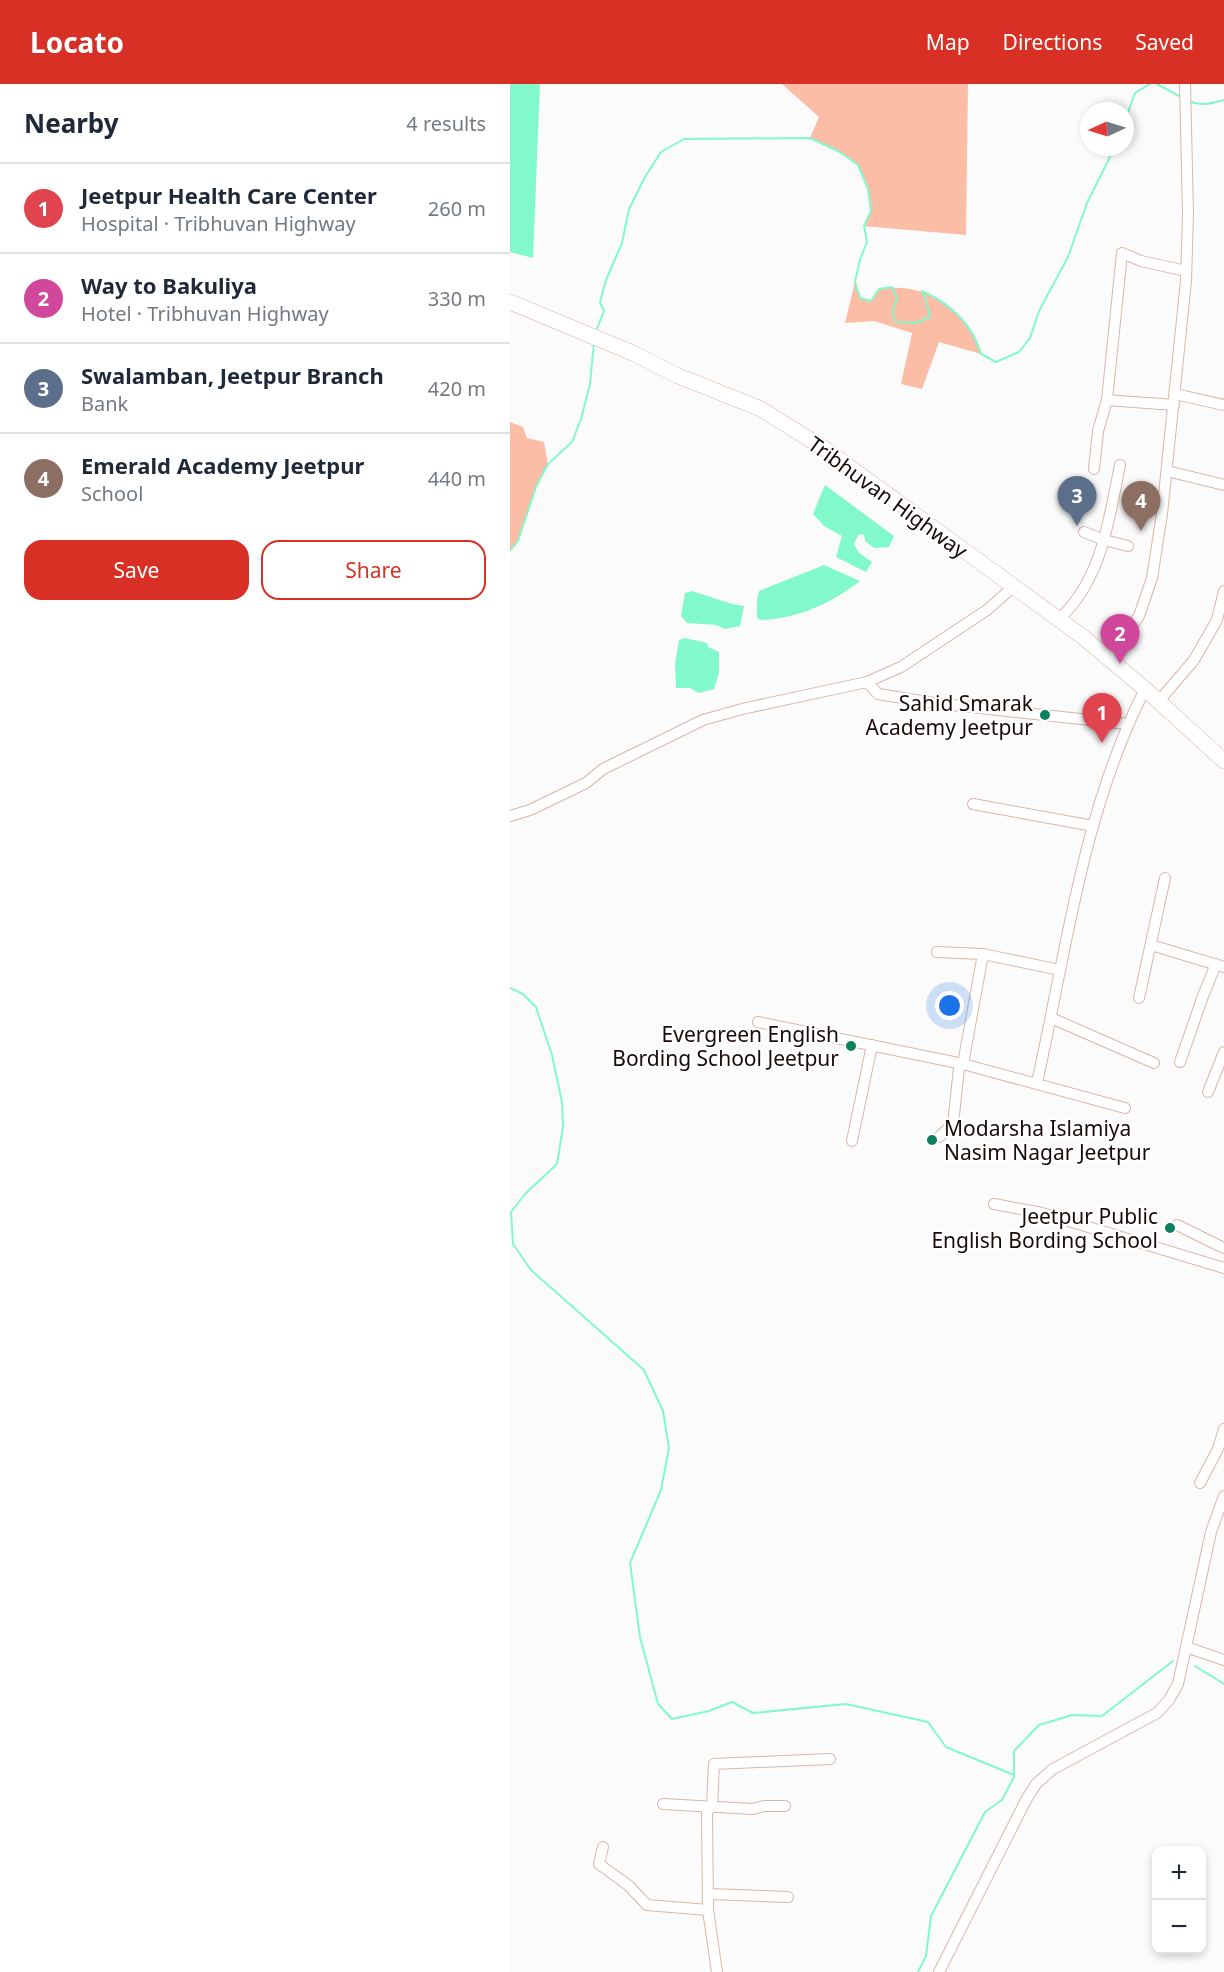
<!DOCTYPE html>
<meta charset="utf-8">
<style>
body{margin:0;font-family:"Noto Sans",sans-serif;background:#f2f2f3;color:#1f2937}
.controls{position:absolute;right:18px;bottom:18px;display:grid;overflow:hidden;border-radius:12px;box-shadow:0 3px 9px #0003}
.controls button{width:54px;height:54px;display:grid;place-items:center;padding:0;border:0;border-bottom:2px solid #e0e1e3;background:#fff;color:#1f2937;font:30px sans-serif}
.compass{position:absolute;left:570px;top:18px;width:54px;height:54px;border-radius:50%;background:#fff;box-shadow:0 3px 9px #0003;rotate:266deg}
.you{position:absolute;left:440px;top:922px;width:21px;height:21px;margin:-15px;border:4px solid #fff;border-radius:50%;background:#1a73e8;box-shadow:0 0 0 9px #1a73e833}
.badge{display:grid;place-items:center;width:39px;height:39px;border-radius:50%;background:#d93025;color:#fff;font-size:20px;font-weight:700}
.pin{position:absolute;translate:-50% -50px;filter:drop-shadow(0 2px 3px #0008)}
.pin::after{content:'';position:absolute;top:32px;width:21px;height:18px;background:inherit;clip-path:polygon(0 0,100% 0,50% 100%)}
.list{margin:0;padding:0;list-style:none}
h2{display:flex;justify-content:space-between;align-items:center;height:78px;margin:0;padding:0 24px;font-size:26px}
h2 small{font-size:20px;font-weight:400;color:#747a83}
.list li{display:grid;grid-template-columns:39px 1fr auto;gap:18px;align-items:center;box-sizing:border-box;height:90px;padding:0 24px;border-top:2px solid #e0e1e3}
.list b{display:block;font-size:22px;white-space:nowrap}
.list p{margin:0;font-size:20px;white-space:nowrap;color:#747a83}
.list em{font-size:20px;font-style:normal;color:#747a83}
.actions{display:flex;gap:12px;padding:18px 24px}
.actions a{flex:1;padding:14px 0;border:2px solid #d93025;border-radius:18px;text-align:center;font-size:21px;color:#d93025}
.actions .main{background:#d93025;color:#fff}
.map{position:relative;flex:none;width:714px;height:1888px;overflow:hidden}
header{display:flex;align-items:center;gap:36px;box-sizing:border-box;height:84px;padding:0 30px;background:#d93025;color:#fff}
header strong{font-size:28px}
nav{display:flex;gap:33px;margin-inline-start:auto;font-size:21px}
main{display:flex}
aside{flex:1;background:#fff}
.map>svg:first-child{display:block}
.green{fill:#fbbda6}
.water{fill:#81f9ca}
.lines{fill:none;stroke-linecap:round;stroke-linejoin:round}
.stream{stroke:#81f9ca;stroke-width:2}
.minor-casing{stroke:#dab6a9;stroke-width:12}
.highway-casing{stroke:#dab6a9;stroke-width:16}
.minor{stroke:#fff;stroke-width:10}
.highway{stroke:#fff;stroke-width:15}
.poi-dot{fill:#0b805e;stroke:#fff;stroke-width:2}
.labels{text-anchor:middle;dominant-baseline:central;stroke-width:4.5;stroke-linejoin:round;paint-order:stroke}
.street-label{font-size:21px;fill:#180c08;stroke:#fff}
.poi-label{font-size:21px;fill:#180c08;stroke:#fff;text-anchor:end}
</style>
<header>
<strong>Locato</strong>
<nav><a>Map</a><a>Directions</a><a>Saved</a></nav>
</header>
<main>
<aside>
<h2>Nearby<small>4 results</small></h2>
<ul class="list">
<li><span class="badge" style="background:#e0444e">1</span><div><b>Jeetpur Health Care Center</b><p>Hospital · Tribhuvan Highway</p></div><em>260 m</em></li>
<li><span class="badge" style="background:#d1479c">2</span><div><b>Way to Bakuliya</b><p>Hotel · Tribhuvan Highway</p></div><em>330 m</em></li>
<li><span class="badge" style="background:#5c6f8a">3</span><div><b>Swalamban, Jeetpur Branch</b><p>Bank</p></div><em>420 m</em></li>
<li><span class="badge" style="background:#8d6e63">4</span><div><b>Emerald Academy Jeetpur</b><p>School</p></div><em>440 m</em></li>
</ul>
<div class="actions"><a class="main">Save</a><a>Share</a></div>
</aside>
<div class="map">
<svg width="714" height="1888" viewBox="0 0 714 1888">
<rect width="100%" height="100%" fill="#fbfbfb"/>
<g class="green">
<polygon points="272,0 458,0 456,151 354,142 360,127 358,105 348,81 330,68 300,54 309,33"/>
<path d="M345,198l5,16 11,3 8,-12c47,-8 89,21 102,65l-42,-12 -17,47 -21,-5 11,-51 -38,-12 -29,2z"/>
<polygon points="0,338 13,343 17,354 34,358 38,380 26,403 8,457 0,467"/>
</g>
<g class="water">
<polygon points="0,0 30,0 23,174 0,168"/>
<polygon points="315,401 384,452 379,463 364,464 355,457 354,450 348,451 344,460 349,469 362,478 356,488 326,473 332,452 314,442 303,430"/>
<path d="M314,481l36,16c-28,22 -63,38 -100,39l-3,-3v-18l2,-8z"/>
<polygon points="182,507 222,520 234,522 230,542 215,545 207,541 177,539 171,532 175,509"/>
<polygon points="175,554 197,559 198,563 209,568 209,589 204,605 189,609 180,604 166,604 165,580 169,556"/>
</g>
<g class="lines">
<g class="stream">
<polyline points="647,0 671,13"/>
<path d="M679,17c12,6 23,2 35,-1"/>
<polyline points="615,37 625,9 640,0"/>
<path d="M86,247l8,-20 -4,-9 6,-22 16,-37 7,-34 16,-32 16,-25 23,-13 126,-1 30,14 18,13 10,24 3,22 -7,15 3,16 -7,18 -5,22 5,16 11,3 8,-12 13,-2 5,11 -5,14 4,10 20,1 14,-6 -3,-13 -5,-13c29,13 50,32 59,63l15,8 23,-10 11,-14 9,-27 29,-54 19,-54 28,-56"/>
<polyline points="0,467 8,457 26,403 38,380 62,358 71,335 80,300 84,258"/>
<polyline points="0,904 13,910 26,923 42,971 52,1018 53,1043 47,1080 15,1110 1,1128 3,1160 21,1186 134,1286 153,1327 159,1364 151,1406 120,1479 130,1553 148,1620 162,1635 199,1627 222,1618 243,1629 336,1620 418,1638 436,1663 504,1691 504,1667 529,1641 562,1631 592,1632 663,1577"/>
<polyline points="685,1582 714,1600"/>
<polyline points="408,1888 416,1872 421,1832 475,1728 492,1716 504,1693"/>
</g>
<g class="minor-casing">
<g id="minor">
<polyline points="665,310 714,321"/>
<polyline points="597,316 664,321"/>
<polyline points="584,385 588,347 597,316 612,169 631,177 676,187"/>
<polyline points="657,387 714,401"/>
<polyline points="574,448 594,456 618,462"/>
<path d="M549,535c43,-39 50,-100 61,-154"/>
<polyline points="599,574 629,532 642,494 652,430 676,197 678,130 675,0"/>
<polyline points="357,598 368,610 424,619 617,640"/>
<polyline points="649,617 684,576 707,536 714,507"/>
<polyline points="463,720 583,742"/>
<polyline points="0,732 20,726 76,699 93,685 193,636 232,625 357,598 391,583 477,526 503,503"/>
<polyline points="641,861 714,883"/>
<polyline points="427,868 473,870 550,886"/>
<polyline points="629,914 655,794"/>
<polyline points="541,934 644,979"/>
<polyline points="248,938 453,980 615,1024"/>
<polyline points="670,978 693,912 706,880"/>
<path d="M527,999c29,-132 46,-272 108,-394"/>
<polyline points="698,1008 714,968"/>
<polyline points="429,1053 443,1040 449,984 453,980 473,870"/>
<polyline points="342,1057 362,961"/>
<polyline points="484,1120 532,1129 714,1184"/>
<polyline points="667,1141 714,1164"/>
<polyline points="690,1399 708,1365 714,1345"/>
<polyline points="676,1563 714,1576"/>
<polyline points="153,1720 243,1725 254,1722 275,1722"/>
<polyline points="93,1763 89,1780 118,1801 137,1821 198,1826"/>
<polyline points="198,1810 278,1813"/>
<polyline points="207,1888 198,1826 197,1727 202,1723 204,1680 320,1675"/>
<polyline points="429,1888 516,1716 526,1700 543,1685 647,1629 659,1616 668,1600 701,1448 714,1412"/>
</g>
</g>
<g class="highway-casing">
<polyline id="highway" points="0,218 125,270 166,291 251,325 315,365 573,553 635,605 714,677"/>
</g>
<use href="#minor" class="minor"/>
<use href="#highway" class="highway"/>
</g>
<g class="poi-dot">
<circle cx="535" cy="631" r="6"/>
<circle cx="341" cy="962" r="6"/>
<circle cx="422" cy="1056" r="6"/>
<circle cx="660" cy="1144" r="6"/>
</g>
<g class="labels">
<g class="street-label">
<text transform="translate(378 413) rotate(36)">Tribhuvan Highway</text>
</g>
<g class="poi-label">
<text x="523" y="619">Sahid Smarak<tspan x="523" dy="24">Academy Jeetpur</tspan></text>
<text x="329" y="950">Evergreen English<tspan x="329" dy="24">Bording School Jeetpur</tspan></text>
<text x="434" y="1044" text-anchor="start">Modarsha Islamiya<tspan x="434" dy="24">Nasim Nagar Jeetpur</tspan></text>
<text x="648" y="1132">Jeetpur Public<tspan x="648" dy="24">English Bording School</tspan></text>
</g>
</g>
</svg>
<div class="controls">
<button>+</button>
<button>−</button>
</div>
<svg class="compass" viewBox="-18 -18 36 36"><path d="M0-13l5 13h-10z" fill="#e53935"/><path d="M0 13l5-13h-10z" fill="#747a83"/></svg>
<div class="you"></div>
<div class="pin badge" style="left:592px;top:659px;background:#e0444e">1</div>
<div class="pin badge" style="left:610px;top:580px;background:#d1479c">2</div>
<div class="pin badge" style="left:567px;top:442px;background:#5c6f8a">3</div>
<div class="pin badge" style="left:631px;top:447px;background:#8d6e63">4</div>
</div>
</main>
